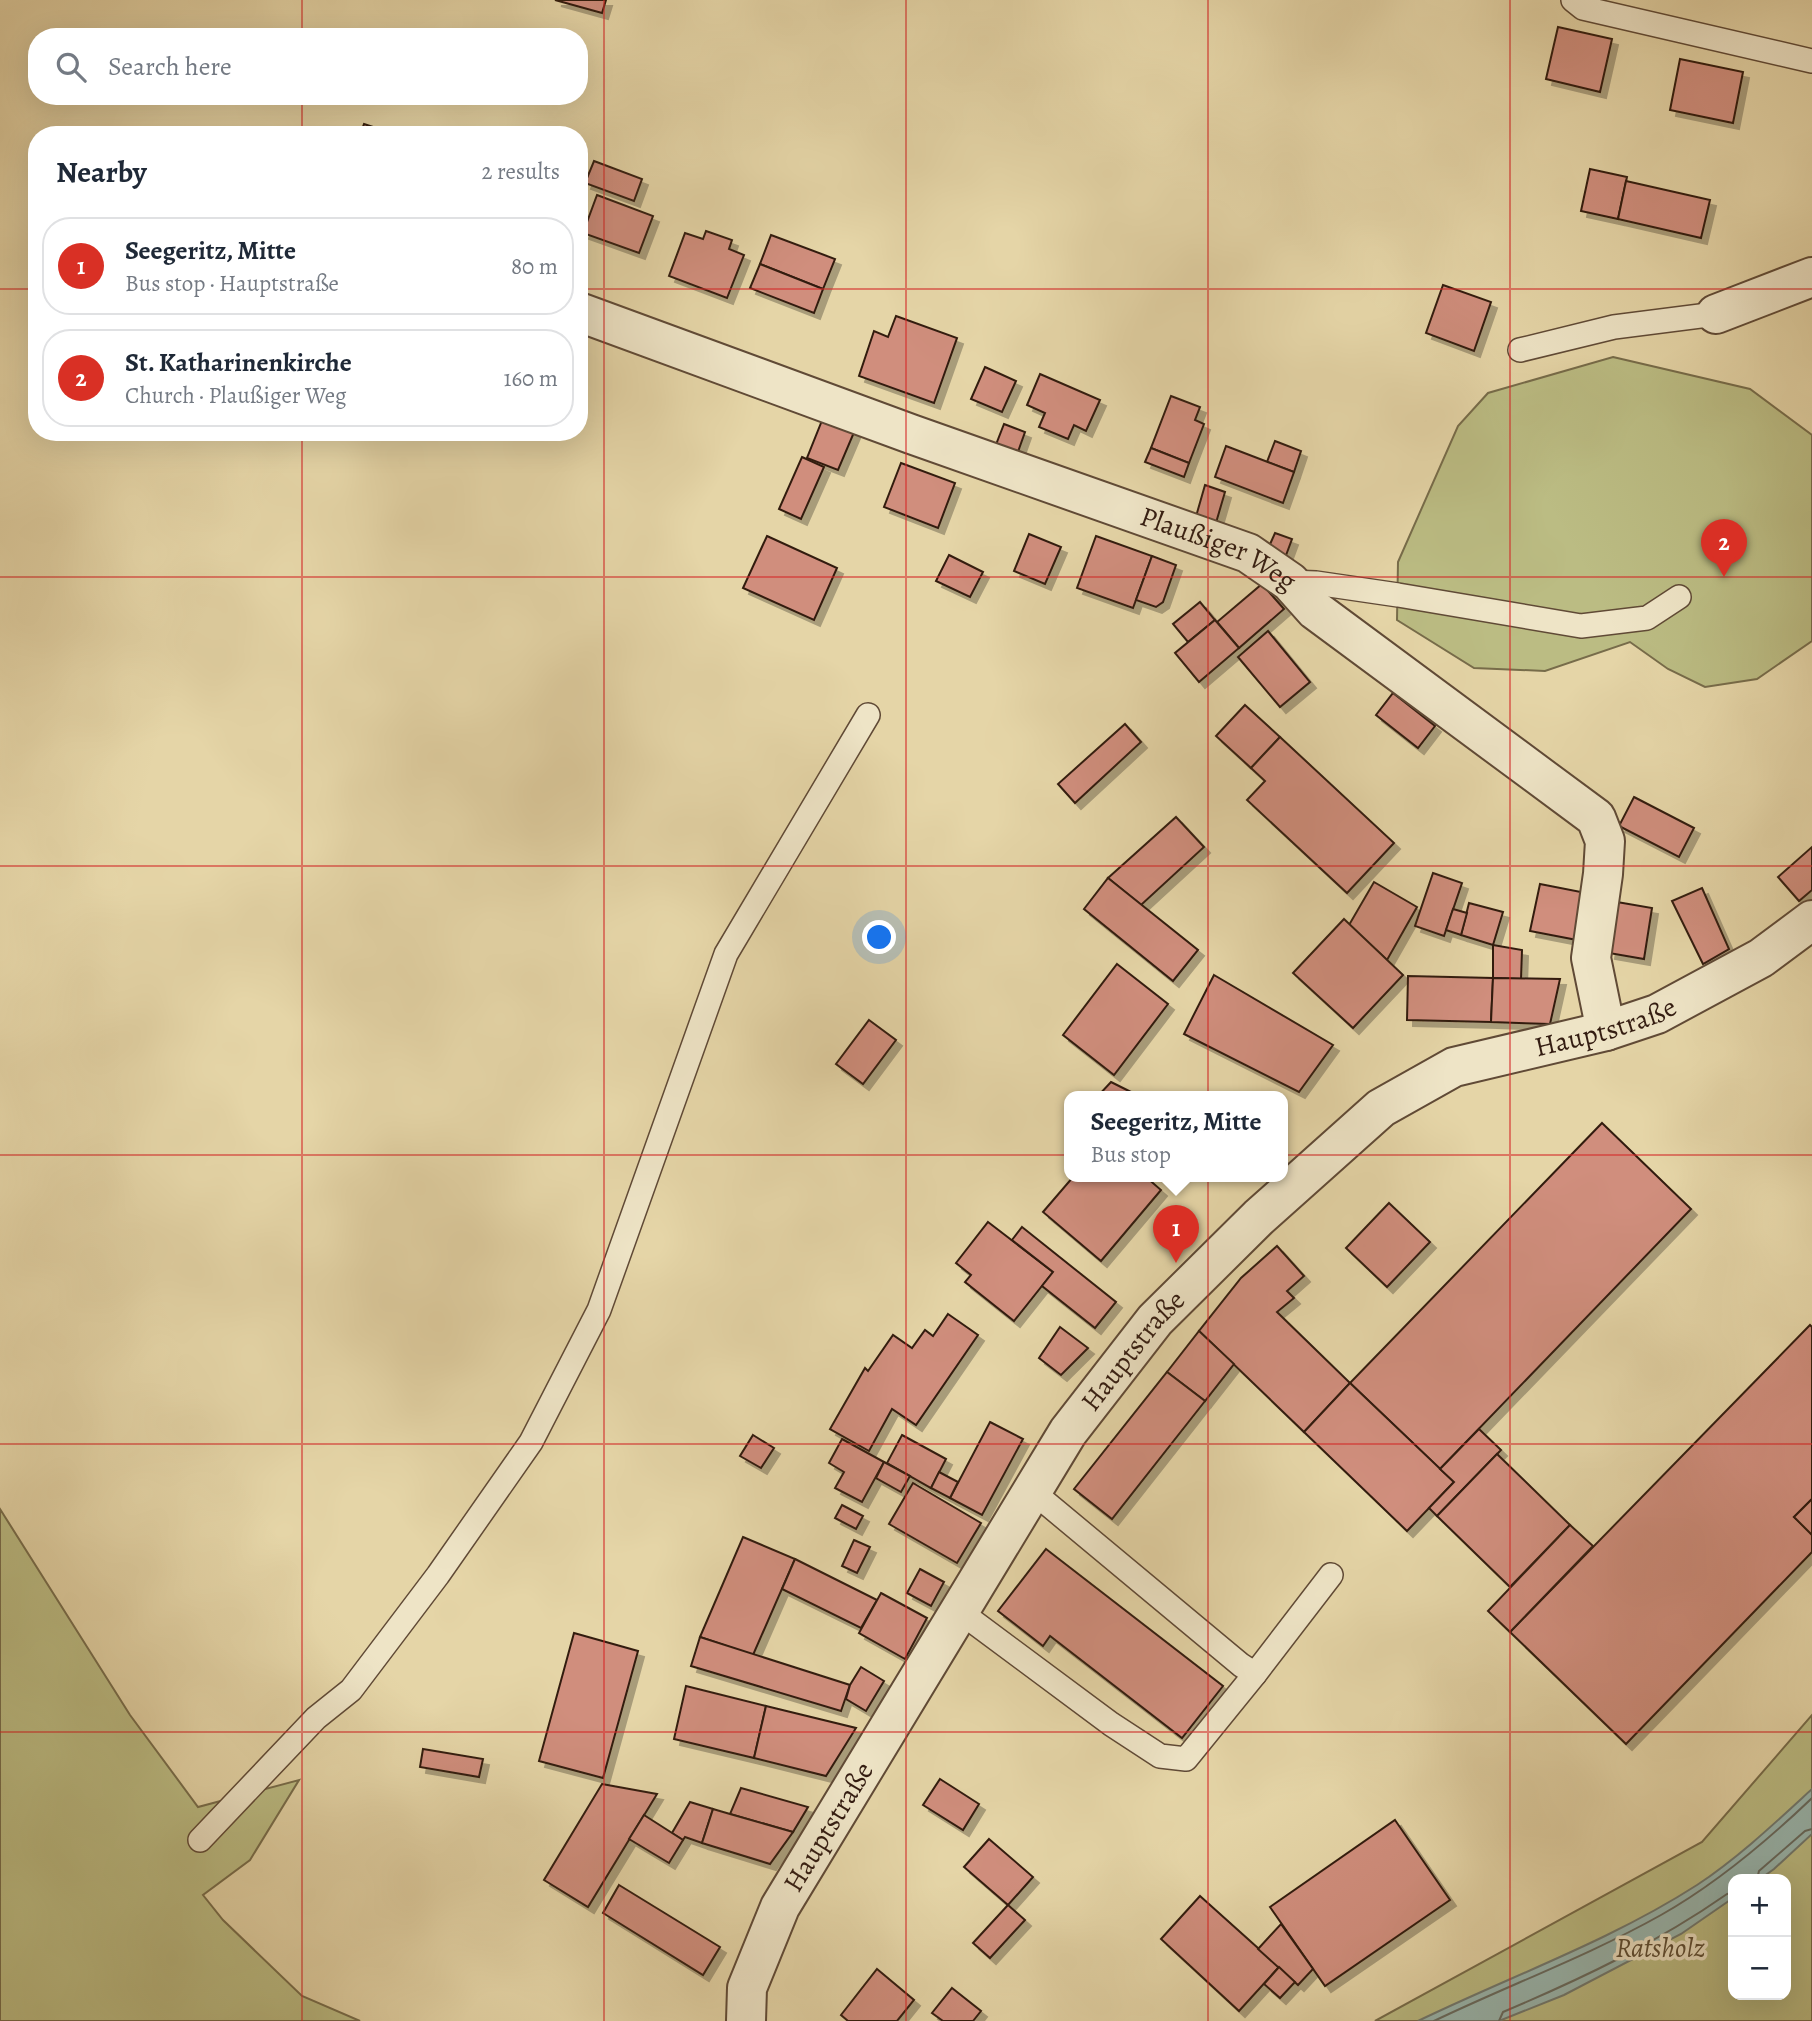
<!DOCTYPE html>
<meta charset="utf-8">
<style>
body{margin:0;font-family:Alegreya,serif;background:#f6f6f7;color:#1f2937}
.controls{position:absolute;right:21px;bottom:21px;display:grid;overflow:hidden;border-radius:14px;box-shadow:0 7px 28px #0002}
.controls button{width:63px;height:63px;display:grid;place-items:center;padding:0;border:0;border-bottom:2px solid #e0e1e3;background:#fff;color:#1f2937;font:35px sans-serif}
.you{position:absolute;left:880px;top:938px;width:24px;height:24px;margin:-18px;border:5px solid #fff;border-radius:50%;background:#1a73e8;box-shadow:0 0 0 10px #1a73e833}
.badge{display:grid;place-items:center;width:46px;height:46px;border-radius:50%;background:#d93025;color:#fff;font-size:23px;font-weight:700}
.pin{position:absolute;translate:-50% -58px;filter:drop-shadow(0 2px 4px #0008)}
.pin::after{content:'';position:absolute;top:37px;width:24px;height:21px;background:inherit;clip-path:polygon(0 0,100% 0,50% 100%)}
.popup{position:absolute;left:1064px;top:1091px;width:224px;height:91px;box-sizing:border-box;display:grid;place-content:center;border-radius:14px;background:#fff;filter:drop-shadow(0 2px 5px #0005);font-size:23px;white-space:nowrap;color:#747a83}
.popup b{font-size:26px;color:#1f2937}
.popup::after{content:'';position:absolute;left:50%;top:100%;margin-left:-14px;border:14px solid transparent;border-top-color:#fff}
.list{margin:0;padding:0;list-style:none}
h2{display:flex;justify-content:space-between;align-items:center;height:91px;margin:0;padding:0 28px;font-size:30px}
h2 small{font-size:23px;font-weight:400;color:#747a83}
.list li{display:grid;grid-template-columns:46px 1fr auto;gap:21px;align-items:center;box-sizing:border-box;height:98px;margin:0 14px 14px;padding:0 14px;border:2px solid #e0e1e3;border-radius:28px}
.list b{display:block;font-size:26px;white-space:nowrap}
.list p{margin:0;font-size:23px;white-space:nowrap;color:#747a83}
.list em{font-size:23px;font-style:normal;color:#747a83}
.icon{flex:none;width:38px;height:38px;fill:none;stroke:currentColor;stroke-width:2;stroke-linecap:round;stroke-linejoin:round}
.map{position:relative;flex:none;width:1812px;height:2021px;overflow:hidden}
.search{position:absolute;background:#fff;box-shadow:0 7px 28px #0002;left:28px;top:28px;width:560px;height:77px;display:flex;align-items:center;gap:18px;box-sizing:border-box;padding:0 24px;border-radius:28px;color:#747a83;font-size:26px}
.panel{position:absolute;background:#fff;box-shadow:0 7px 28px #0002;left:28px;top:126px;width:560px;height:315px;border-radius:28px}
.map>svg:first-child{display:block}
.green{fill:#bbbc83;stroke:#776c4a;stroke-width:2;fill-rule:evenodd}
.water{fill:#98b7b0;stroke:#707970;stroke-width:2}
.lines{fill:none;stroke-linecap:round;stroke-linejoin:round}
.shore{stroke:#666a60;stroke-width:2}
.building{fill:#d08e7d;stroke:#331c11;stroke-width:2;filter:url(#shadow)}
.service-casing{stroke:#604a36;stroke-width:26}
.minor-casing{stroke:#604a36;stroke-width:42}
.tertiary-casing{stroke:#604a36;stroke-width:42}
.service{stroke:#eee4c6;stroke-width:23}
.minor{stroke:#eee4c6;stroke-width:38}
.tertiary{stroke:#eee4c6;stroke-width:38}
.grid{fill:none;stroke:#d62828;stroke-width:2;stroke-opacity:0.55}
.labels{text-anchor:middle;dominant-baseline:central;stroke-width:7;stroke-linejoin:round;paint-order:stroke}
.street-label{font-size:28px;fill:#331c11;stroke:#eee4c6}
.park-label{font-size:28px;font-style:italic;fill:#5c4c33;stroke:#eee4c6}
</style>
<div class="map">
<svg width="1812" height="2021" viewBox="0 0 1812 2021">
<defs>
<filter id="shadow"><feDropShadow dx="6" dy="6" stdDeviation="0" flood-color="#0004"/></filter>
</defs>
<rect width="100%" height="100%" fill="#e5d5a7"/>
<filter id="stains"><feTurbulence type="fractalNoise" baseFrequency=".00286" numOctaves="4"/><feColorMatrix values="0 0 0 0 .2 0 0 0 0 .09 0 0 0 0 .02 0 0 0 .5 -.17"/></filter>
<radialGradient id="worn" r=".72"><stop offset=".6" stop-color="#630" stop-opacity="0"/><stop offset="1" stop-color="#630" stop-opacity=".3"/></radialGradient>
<g class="green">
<polygon points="1613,357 1750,389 1812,435 1812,641 1757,679 1705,687 1668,669 1630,642 1545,671 1474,668 1397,620 1398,562 1458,426 1488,393"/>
<polygon points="0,1509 130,1715 198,1807 299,1780 250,1860 203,1895 223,1920 302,1996 360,2021 0,2021"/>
<path d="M1812,1715v306h-437l327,-179zM1733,1879h53v116h-53z"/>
</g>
<path class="water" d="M1812,1789v45l-38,35 -14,10h-27v19l-52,36 -117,61 -65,26h-81c93,-45 192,-80 279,-136 41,-27 79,-63 115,-96z"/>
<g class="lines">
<g class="shore">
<polyline points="1757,1879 1759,1871 1805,1831 1812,1829"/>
<path d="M1434,2021c75,-36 154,-65 227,-106 55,-31 105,-73 151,-117"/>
<path d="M1499,2021l4,-9c78,-33 154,-69 224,-118l6,-1"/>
</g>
</g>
<g class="building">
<polygon points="555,0 606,0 602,13"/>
<polygon points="1558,27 1612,39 1600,92 1546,79"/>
<polygon points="1680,59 1743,72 1733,123 1670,110"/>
<polygon points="364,124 388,132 387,135 360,135"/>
<polygon points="594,161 642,179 634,201 585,183"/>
<polygon points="1590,169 1627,177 1618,219 1581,211"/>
<polygon points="1626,181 1710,200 1701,238 1618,219"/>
<polygon points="597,195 653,216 639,253 583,233"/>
<polygon points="706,231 732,240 729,249 744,255 727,298 669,276 685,233 703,239"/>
<polygon points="771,235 835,259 823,289 760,264"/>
<polygon points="760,264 823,289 814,313 750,288"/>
<polygon points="1443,285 1491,302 1474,351 1426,333"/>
<polygon points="896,316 957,338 934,403 859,376 874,331 888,337"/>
<polygon points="985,367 1016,381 1002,412 971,399"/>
<polygon points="1040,374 1100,400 1086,431 1074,425 1068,439 1039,427 1045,413 1027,405"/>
<polygon points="1171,396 1200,407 1195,420 1204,424 1189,463 1151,448"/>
<polygon points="823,418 855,430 838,470 807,458"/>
<polygon points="1004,424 1025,432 1014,463 992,455"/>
<polygon points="1275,441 1301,451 1294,472 1267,462"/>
<polygon points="1226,446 1294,472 1283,503 1215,477"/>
<polygon points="1151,448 1189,463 1184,477 1145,462"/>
<polygon points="802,457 824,467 801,519 779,509"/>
<polygon points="901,463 955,483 938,528 884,507"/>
<polygon points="1205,485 1225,492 1213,533 1193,527"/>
<polygon points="1275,533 1292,539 1285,558 1267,551"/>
<polygon points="1029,534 1061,547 1045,584 1014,571"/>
<polygon points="767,536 837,568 814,620 743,588"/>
<polygon points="1096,536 1152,556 1133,608 1077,588"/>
<polygon points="949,555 983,572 970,597 936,581"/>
<polygon points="1152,556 1176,565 1163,602 1156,607 1136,600"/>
<polygon points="1262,584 1284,609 1239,648 1217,622"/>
<polygon points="1200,602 1215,620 1188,642 1173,624"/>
<polygon points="1215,620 1239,648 1199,682 1175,653"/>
<polygon points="1268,631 1310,682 1280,707 1238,657"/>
<polygon points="1393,693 1435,726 1418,748 1376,715"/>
<polygon points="1245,705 1280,737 1251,768 1216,736"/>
<polygon points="1125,724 1141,742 1075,803 1058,784"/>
<polygon points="1280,737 1394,843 1347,893 1247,800 1265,781 1251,768"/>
<polygon points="1634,797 1694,828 1679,857 1619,826"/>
<polygon points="1176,817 1204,847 1141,905 1108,878"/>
<polygon points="1812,847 1812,890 1799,901 1778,877"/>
<polygon points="1433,873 1462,883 1444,936 1415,926"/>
<polygon points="1108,878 1198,950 1173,981 1084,909"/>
<polygon points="1374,882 1417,907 1387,960 1349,925"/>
<polygon points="1540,884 1586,893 1577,940 1530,931"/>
<polygon points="1702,888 1729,949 1703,964 1672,901"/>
<polygon points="1617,902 1652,908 1644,959 1609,953"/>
<polygon points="1469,903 1503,912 1493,945 1461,935"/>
<polygon points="1453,909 1467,913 1461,935 1446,930"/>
<polygon points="1344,919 1403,975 1353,1028 1293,973"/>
<polygon points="1493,945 1522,950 1521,979 1493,978"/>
<polygon points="1117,964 1168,1004 1114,1075 1063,1035"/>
<polygon points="1214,975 1333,1045 1299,1092 1184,1034"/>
<polygon points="1408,976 1493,978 1491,1022 1407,1020"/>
<polygon points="1493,978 1560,979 1550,1024 1491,1022"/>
<polygon points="869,1020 896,1040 863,1084 836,1064"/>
<polygon points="1111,1082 1141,1097 1097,1097"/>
<polygon points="1602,1123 1691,1209 1440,1469 1350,1383"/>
<polygon points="1073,1177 1146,1177 1161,1190 1101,1261 1043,1212"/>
<polygon points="1389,1203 1430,1242 1387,1287 1346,1248"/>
<polygon points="988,1222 1053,1272 1014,1321 965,1282 971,1275 956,1263"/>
<polygon points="1022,1227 1116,1302 1095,1328 1042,1286 1053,1272 1012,1240"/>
<polygon points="1277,1246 1304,1276 1287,1291 1294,1298 1277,1312 1350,1383 1304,1432 1199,1331 1241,1278"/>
<polygon points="948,1314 978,1335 916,1425 892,1409 869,1451 830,1429 865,1368 868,1371 893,1335 912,1348 925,1330 933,1336"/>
<polygon points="1810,1325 1812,1327 1812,1499 1794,1517 1812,1534 1812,1552 1626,1744 1510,1632"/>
<polygon points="1060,1327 1088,1348 1061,1375 1039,1358"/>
<polygon points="1199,1331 1234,1364 1205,1401 1167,1372"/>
<polygon points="1167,1372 1205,1401 1112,1519 1074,1489"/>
<polygon points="1350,1383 1454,1482 1407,1531 1304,1432"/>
<polygon points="990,1422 1023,1439 982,1515 950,1498"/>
<polygon points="1479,1429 1501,1450 1437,1516 1429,1508 1454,1482 1440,1469"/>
<polygon points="753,1435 774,1448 761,1468 740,1456"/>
<polygon points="902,1435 946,1459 931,1488 887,1463"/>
<polygon points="842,1439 884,1462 862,1502 835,1488 844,1472 829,1463"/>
<polygon points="1497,1454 1570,1525 1510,1587 1437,1516"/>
<polygon points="884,1462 910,1476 901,1492 876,1478"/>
<polygon points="939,1472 958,1482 950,1498 931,1488"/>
<polygon points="913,1483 981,1523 957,1563 889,1524"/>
<polygon points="1812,1499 1812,1535 1794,1517"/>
<polygon points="842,1505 863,1516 856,1529 835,1518"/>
<polygon points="1570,1525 1593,1546 1510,1632 1488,1611"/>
<polygon points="743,1537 795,1559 753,1655 700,1637"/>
<polygon points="854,1540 870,1547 857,1573 842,1566"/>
<polygon points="1046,1549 1223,1686 1182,1738 1050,1636 1043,1646 998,1611"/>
<polygon points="795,1559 877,1600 861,1628 782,1589"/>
<polygon points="920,1569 944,1582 931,1606 907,1593"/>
<polygon points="881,1593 927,1618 905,1659 859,1633"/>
<polygon points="574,1633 638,1651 603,1778 539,1761"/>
<polygon points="700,1637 850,1685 841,1711 691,1666"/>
<polygon points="861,1667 884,1681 866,1711 846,1699 850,1685"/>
<polygon points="686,1686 766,1706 754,1758 674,1739"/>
<polygon points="766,1706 856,1728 826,1776 754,1758"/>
<polygon points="423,1749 483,1759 479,1777 420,1767"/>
<polygon points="940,1779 979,1804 963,1830 923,1805"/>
<polygon points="602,1784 657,1794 588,1907 544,1880"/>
<polygon points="741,1788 808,1807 793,1832 730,1814"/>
<polygon points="690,1802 713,1809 702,1843 685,1837 683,1840 672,1833"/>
<polygon points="713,1809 730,1814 793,1832 770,1864 702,1843"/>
<polygon points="644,1815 683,1840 669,1863 629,1839"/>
<polygon points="1395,1820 1450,1900 1325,1986 1270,1907"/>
<polygon points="989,1839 1033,1877 1008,1905 964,1867"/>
<polygon points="619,1885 720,1947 703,1975 603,1913"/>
<polygon points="1200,1896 1279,1967 1239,2011 1161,1939"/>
<polygon points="1008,1905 1025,1920 990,1958 973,1943"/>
<polygon points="1281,1924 1313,1969 1298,1985 1258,1949"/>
<polygon points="1279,1967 1295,1982 1280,1998 1264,1984"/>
<polygon points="877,1969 914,2000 897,2021 848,2021 841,2015"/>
<polygon points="952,1988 981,2011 973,2021 943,2021 932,2013"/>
</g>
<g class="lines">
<g class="service-casing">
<g id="service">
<polyline points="1573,0 1583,8 1812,61"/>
<polyline points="1520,350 1614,327 1716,314"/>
<polyline points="1290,582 1316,583 1398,595 1581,626 1647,618 1679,597"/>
<polyline points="1032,1491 1241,1665 1255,1674 1331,1575"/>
<polyline points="959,1611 1111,1724 1160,1756 1186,1759 1255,1674"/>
<polyline points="200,1840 316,1718 351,1690 438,1575 531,1442 599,1310 726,954 868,715"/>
</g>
</g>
<g class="minor-casing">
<g id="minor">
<path id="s1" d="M579,312l332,122 337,119 42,29 25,28 281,208 9,23 -2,33 -12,84 15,73"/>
<polyline points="1716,314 1812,277"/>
</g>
</g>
<g class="tertiary-casing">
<g id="tertiary">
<path id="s2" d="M746,2021l1,-33 33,-81 288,-475 87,-112 104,-103 122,-109 73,-41 152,-36 51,-17 104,-56 51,-38"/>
</g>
</g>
<use href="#service" class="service"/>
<use href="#minor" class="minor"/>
<use href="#tertiary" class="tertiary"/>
</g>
<path class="grid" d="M302,0v37M604,0v2021M906,0v2021M1208,0v2021M1510,0v2021M302,96v39M0,289h37M579,289h1233M302,432v1589M0,577h1812M0,866h1812M0,1155h1812M0,1444h1812M0,1732h1812"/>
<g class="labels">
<g class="street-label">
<text stroke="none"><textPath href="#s1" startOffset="682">Plaußiger Weg</textPath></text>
<text stroke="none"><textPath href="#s2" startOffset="1368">Hauptstraße</textPath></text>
<text stroke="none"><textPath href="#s2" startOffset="780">Hauptstraße</textPath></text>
<text stroke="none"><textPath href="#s2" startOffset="214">Hauptstraße</textPath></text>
</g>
<g class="park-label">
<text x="1660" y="1948">Ratsholz</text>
</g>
</g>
<rect width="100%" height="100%" filter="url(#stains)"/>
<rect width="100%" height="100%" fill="url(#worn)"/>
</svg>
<div class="controls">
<button>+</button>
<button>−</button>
</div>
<div class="you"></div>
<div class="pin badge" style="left:1176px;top:1263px">1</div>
<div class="popup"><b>Seegeritz, Mitte</b>Bus stop</div>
<div class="pin badge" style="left:1724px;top:577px">2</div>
<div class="search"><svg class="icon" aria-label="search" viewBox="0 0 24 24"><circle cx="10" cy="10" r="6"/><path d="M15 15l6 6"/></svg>Search here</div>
<section class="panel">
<h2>Nearby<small>2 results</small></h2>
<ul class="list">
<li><span class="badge">1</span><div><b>Seegeritz, Mitte</b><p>Bus stop · Hauptstraße</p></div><em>80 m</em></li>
<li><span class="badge">2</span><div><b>St. Katharinenkirche</b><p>Church · Plaußiger Weg</p></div><em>160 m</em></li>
</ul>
</section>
</div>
